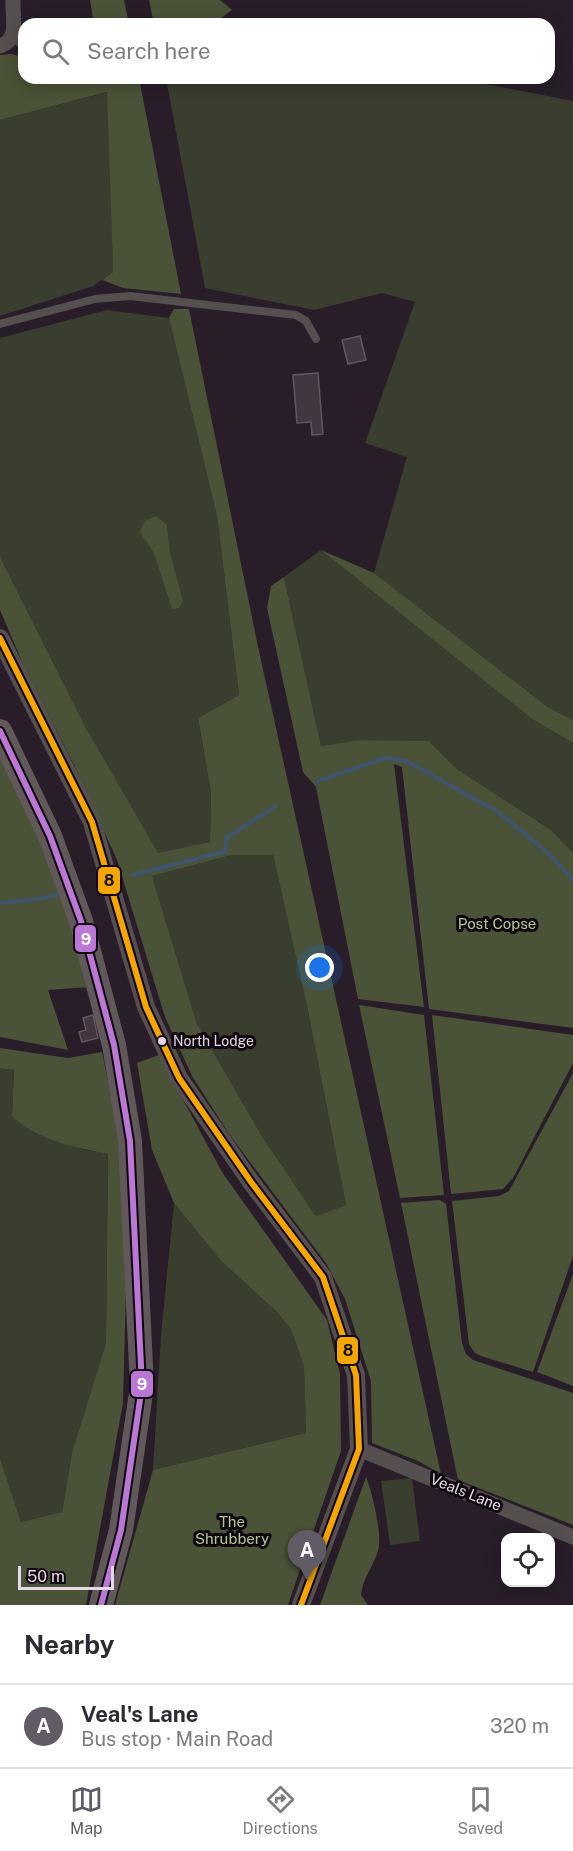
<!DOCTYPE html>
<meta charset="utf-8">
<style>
body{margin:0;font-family:"Public Sans",sans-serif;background:#f2f2f3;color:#2b2b33}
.controls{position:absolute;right:18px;bottom:18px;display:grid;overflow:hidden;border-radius:12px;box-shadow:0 3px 15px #0003}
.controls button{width:54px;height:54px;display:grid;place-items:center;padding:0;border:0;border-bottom:2px solid #e1e1e2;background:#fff;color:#2b2b33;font:30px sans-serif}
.scale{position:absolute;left:18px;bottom:15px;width:96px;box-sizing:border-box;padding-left:6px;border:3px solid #e4d7e6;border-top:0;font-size:16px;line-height:21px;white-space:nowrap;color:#e4d7e6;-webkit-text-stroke:4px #0f0710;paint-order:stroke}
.you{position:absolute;left:320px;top:968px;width:21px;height:21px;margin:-15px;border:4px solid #fff;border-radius:50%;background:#1a73e8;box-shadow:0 0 0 9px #1a73e833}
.badge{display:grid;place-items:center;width:39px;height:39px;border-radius:50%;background:#615b66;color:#fff;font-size:20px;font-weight:700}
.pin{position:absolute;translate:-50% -50px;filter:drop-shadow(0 2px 3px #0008)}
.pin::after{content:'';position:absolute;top:32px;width:21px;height:18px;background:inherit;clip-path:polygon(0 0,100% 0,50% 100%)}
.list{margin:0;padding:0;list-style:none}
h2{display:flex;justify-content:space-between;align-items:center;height:78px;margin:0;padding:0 24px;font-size:26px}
h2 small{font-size:20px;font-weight:400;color:#7c7c81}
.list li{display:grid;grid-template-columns:39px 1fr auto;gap:18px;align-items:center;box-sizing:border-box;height:84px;padding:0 24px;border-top:2px solid #e1e1e2}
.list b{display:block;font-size:22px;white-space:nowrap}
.list p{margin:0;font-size:20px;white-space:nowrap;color:#7c7c81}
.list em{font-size:20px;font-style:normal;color:#7c7c81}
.icon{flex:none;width:33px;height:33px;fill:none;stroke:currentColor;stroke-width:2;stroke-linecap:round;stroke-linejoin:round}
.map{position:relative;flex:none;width:573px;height:1605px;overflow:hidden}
.search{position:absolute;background:#fff;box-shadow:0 3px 15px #0003;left:18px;right:18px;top:18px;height:66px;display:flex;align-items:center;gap:15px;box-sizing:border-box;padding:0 21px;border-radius:18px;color:#7c7c81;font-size:22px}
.sheet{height:162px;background:#fff}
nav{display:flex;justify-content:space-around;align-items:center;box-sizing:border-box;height:84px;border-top:2px solid #e1e1e2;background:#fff;font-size:16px;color:#7c7c81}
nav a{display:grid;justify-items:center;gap:3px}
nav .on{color:#615b66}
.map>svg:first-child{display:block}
.green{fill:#393e2f}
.forest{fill:#4a5237;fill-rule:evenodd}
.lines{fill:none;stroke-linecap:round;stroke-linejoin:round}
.stream{stroke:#3e556d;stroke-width:4}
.building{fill:#423741;stroke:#61555e;stroke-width:1.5}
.service{stroke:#564f4f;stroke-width:8}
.minor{stroke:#564f4f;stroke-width:15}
.tertiary{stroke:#564f4f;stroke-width:18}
.primary{stroke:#605859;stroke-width:24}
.bus-1-casing{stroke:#0f0710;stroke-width:10}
.bus-2-casing{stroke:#0f0710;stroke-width:10}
.bus-1{stroke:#f7a600;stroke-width:6}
.bus-2{stroke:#ba77d6;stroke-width:6}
.bus-dot{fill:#e4d7e6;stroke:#0f0710;stroke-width:2}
.labels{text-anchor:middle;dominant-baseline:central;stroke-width:6;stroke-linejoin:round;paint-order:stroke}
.bus-label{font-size:14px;fill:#e4d7e6;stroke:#0f0710;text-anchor:start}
.park-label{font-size:15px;fill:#b4c88d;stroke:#0f0710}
.street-label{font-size:15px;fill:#e4d7e6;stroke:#0f0710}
.line-badge{stroke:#0f0710;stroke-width:2}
.badge-label{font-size:16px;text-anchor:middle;font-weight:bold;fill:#fff}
.pale-badge-label{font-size:16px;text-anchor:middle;font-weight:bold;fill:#111}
</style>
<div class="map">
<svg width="573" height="1605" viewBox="0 0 573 1605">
<rect width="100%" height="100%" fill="#281d29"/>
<g class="green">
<polygon points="166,78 455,78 573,101 573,720 548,707 374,573 407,457 365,443 415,302 382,293 314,310 205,288"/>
<polygon points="108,92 113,272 93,286 0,316 0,120"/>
<polygon points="107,310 169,318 217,516 239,695 198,718 211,792 210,842 158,854 85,726 0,557 0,338"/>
<polygon points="321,550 532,719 573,743 573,853 551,830 457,769 429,741 360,740 321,746 284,577"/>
<polygon points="232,855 273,855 307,1006 346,1205 316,1216 262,1136 197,1024 152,876"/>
<polygon points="0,1068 14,1070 12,1116 81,1149 108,1154 106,1343 72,1452 62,1512 21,1522 0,1458"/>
<polygon points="174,1203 221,1261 278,1313 291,1330 304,1366 306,1433 153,1470 161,1335"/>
<polygon points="412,1478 420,1541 390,1545 381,1481"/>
</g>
<g class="forest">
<polygon points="90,0 124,0 129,24 94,24"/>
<polygon points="149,0 220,0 232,10 213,24 154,24"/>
<polygon points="12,54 24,58 24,78 139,78 181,294 123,288 102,280 113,272 107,92 0,120 0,55"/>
<path d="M174,309h15l68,333 184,832 -23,-13 -46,-18 -1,-62 -26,-82 -19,-36 -97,-129 -37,-58 -27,-59 -48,-157 -43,-95 -48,-94 -26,-61v-53l85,169 73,127 52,-11 1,-50 -13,-74 41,-23 -22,-179 -48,-198zM232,855h41l34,151 39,199 -30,11 -54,-80 -65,-112 -45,-148z"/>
<polygon points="156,516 167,525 170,553 183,601 179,608 172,609 154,553 140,532 145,521"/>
<polygon points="321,550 374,573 548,707 573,720 573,743 532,719"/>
<polygon points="284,577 321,746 360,740 429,741 457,769 551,830 573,853 573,1028 429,1009 402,767 394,764 424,1007 358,999 316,787 303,772 267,608 271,586"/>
<polygon points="0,756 40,841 71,925 89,987 48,990 68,1050 0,1037"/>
<polygon points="359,1005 424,1015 444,1195 400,1198"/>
<polygon points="432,1015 573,1035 573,1063 513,1178 503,1189 451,1194"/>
<path d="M0,1048l68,10 34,-6 18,89 8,72 -5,190 -37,202h-86v-147l21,64 41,-10 10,-60 34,-109 2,-189c-34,-7 -69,-13 -96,-38l2,-46 -14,-2z"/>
<polygon points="159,1055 222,1172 327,1320 340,1374 341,1451 288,1605 115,1605 153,1470 306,1433 304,1366 291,1330 278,1313 221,1261 174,1203 152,1150 137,1063"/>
<polygon points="573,1073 573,1256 533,1372 481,1356 475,1353 469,1344 452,1201 499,1196 509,1191"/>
<polygon points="440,1200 446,1204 462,1343 466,1354 473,1360 573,1393 573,1525 458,1480 401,1203"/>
<polygon points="573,1274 573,1386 537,1372"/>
<path d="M366,1477c6,14 17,59 12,74 -5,16 -15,26 -17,44l7,10h-48z"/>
</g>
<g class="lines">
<g class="stream">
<polyline points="318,781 385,758 406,761 497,811 547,852 573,879"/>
<polyline points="133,875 226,851 226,838 276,806"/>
<polyline points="0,903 39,899 59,894"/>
</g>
</g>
<g class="building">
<polygon points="360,336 366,360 348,364 342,340"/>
<polygon points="318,373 323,434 312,435 311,422 297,423 293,375"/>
<polygon points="93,1015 98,1038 82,1042 79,1032 86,1030 83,1018"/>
</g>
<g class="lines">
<g class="service">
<polyline points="13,37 24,47"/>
<polyline points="0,324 95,299 130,296 296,315 306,321 316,339"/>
</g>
<g class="minor">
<path d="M0,46c20,-6 12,-29 13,-46"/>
<polyline points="359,1449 573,1537"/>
</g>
<polyline class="tertiary" points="0,638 92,822 146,1007 179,1078 251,1182 323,1277 356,1375 359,1449 301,1605"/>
<polyline class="primary" points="0,731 50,836 81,921 114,1045 130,1141 142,1386 121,1530 101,1605"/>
<g class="bus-1-casing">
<polyline id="bus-1" points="0,638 92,822 146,1007 179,1078 251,1182 323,1277 356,1375 359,1449 301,1605"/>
</g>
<g class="bus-2-casing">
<polyline id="bus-2" points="0,731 50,836 81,921 114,1045 130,1141 142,1386 121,1530 101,1605"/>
</g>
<use href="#bus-1" class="bus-1"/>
<use href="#bus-2" class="bus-2"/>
</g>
<circle class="bus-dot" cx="162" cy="1041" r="5"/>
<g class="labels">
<g class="bus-label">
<text x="173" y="1041">North Lodge</text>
</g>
<g class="park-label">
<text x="497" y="923">Post Copse</text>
<text x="232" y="1521">The<tspan x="232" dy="17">Shrubbery</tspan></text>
</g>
<g class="street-label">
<text transform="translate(466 1492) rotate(22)">Veals Lane</text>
</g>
</g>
<g class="line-badge">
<rect x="97" y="866" width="24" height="29" rx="6" fill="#f7a600"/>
<rect x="74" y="924" width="23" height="29" rx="6" fill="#ba77d6"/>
<rect x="336" y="1336" width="23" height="29" rx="6" fill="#f7a600"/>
<rect x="130" y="1370" width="24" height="28" rx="6" fill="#ba77d6"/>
</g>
<g class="badge-label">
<text x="86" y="945">9</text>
<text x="142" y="1390">9</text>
</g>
<g class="pale-badge-label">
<text x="109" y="886">8</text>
<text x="348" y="1356">8</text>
</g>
</svg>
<div class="controls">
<button><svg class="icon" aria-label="locate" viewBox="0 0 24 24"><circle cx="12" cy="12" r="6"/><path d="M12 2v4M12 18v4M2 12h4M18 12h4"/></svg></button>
</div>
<div class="scale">50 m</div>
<div class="you"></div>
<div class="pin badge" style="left:307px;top:1580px">A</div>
<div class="search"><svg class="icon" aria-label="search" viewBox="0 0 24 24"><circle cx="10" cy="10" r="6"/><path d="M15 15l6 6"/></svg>Search here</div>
</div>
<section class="sheet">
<h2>Nearby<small></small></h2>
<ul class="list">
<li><span class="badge">A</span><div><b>Veal's Lane</b><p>Bus stop · Main Road</p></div><em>320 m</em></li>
</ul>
</section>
<nav>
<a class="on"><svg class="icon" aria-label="map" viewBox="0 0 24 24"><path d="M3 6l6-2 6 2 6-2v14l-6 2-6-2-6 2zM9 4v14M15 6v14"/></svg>Map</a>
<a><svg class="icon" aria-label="directions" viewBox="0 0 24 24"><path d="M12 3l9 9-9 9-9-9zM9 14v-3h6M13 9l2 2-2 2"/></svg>Directions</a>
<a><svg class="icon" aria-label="saved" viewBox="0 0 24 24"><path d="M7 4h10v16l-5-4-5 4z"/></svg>Saved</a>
</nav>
